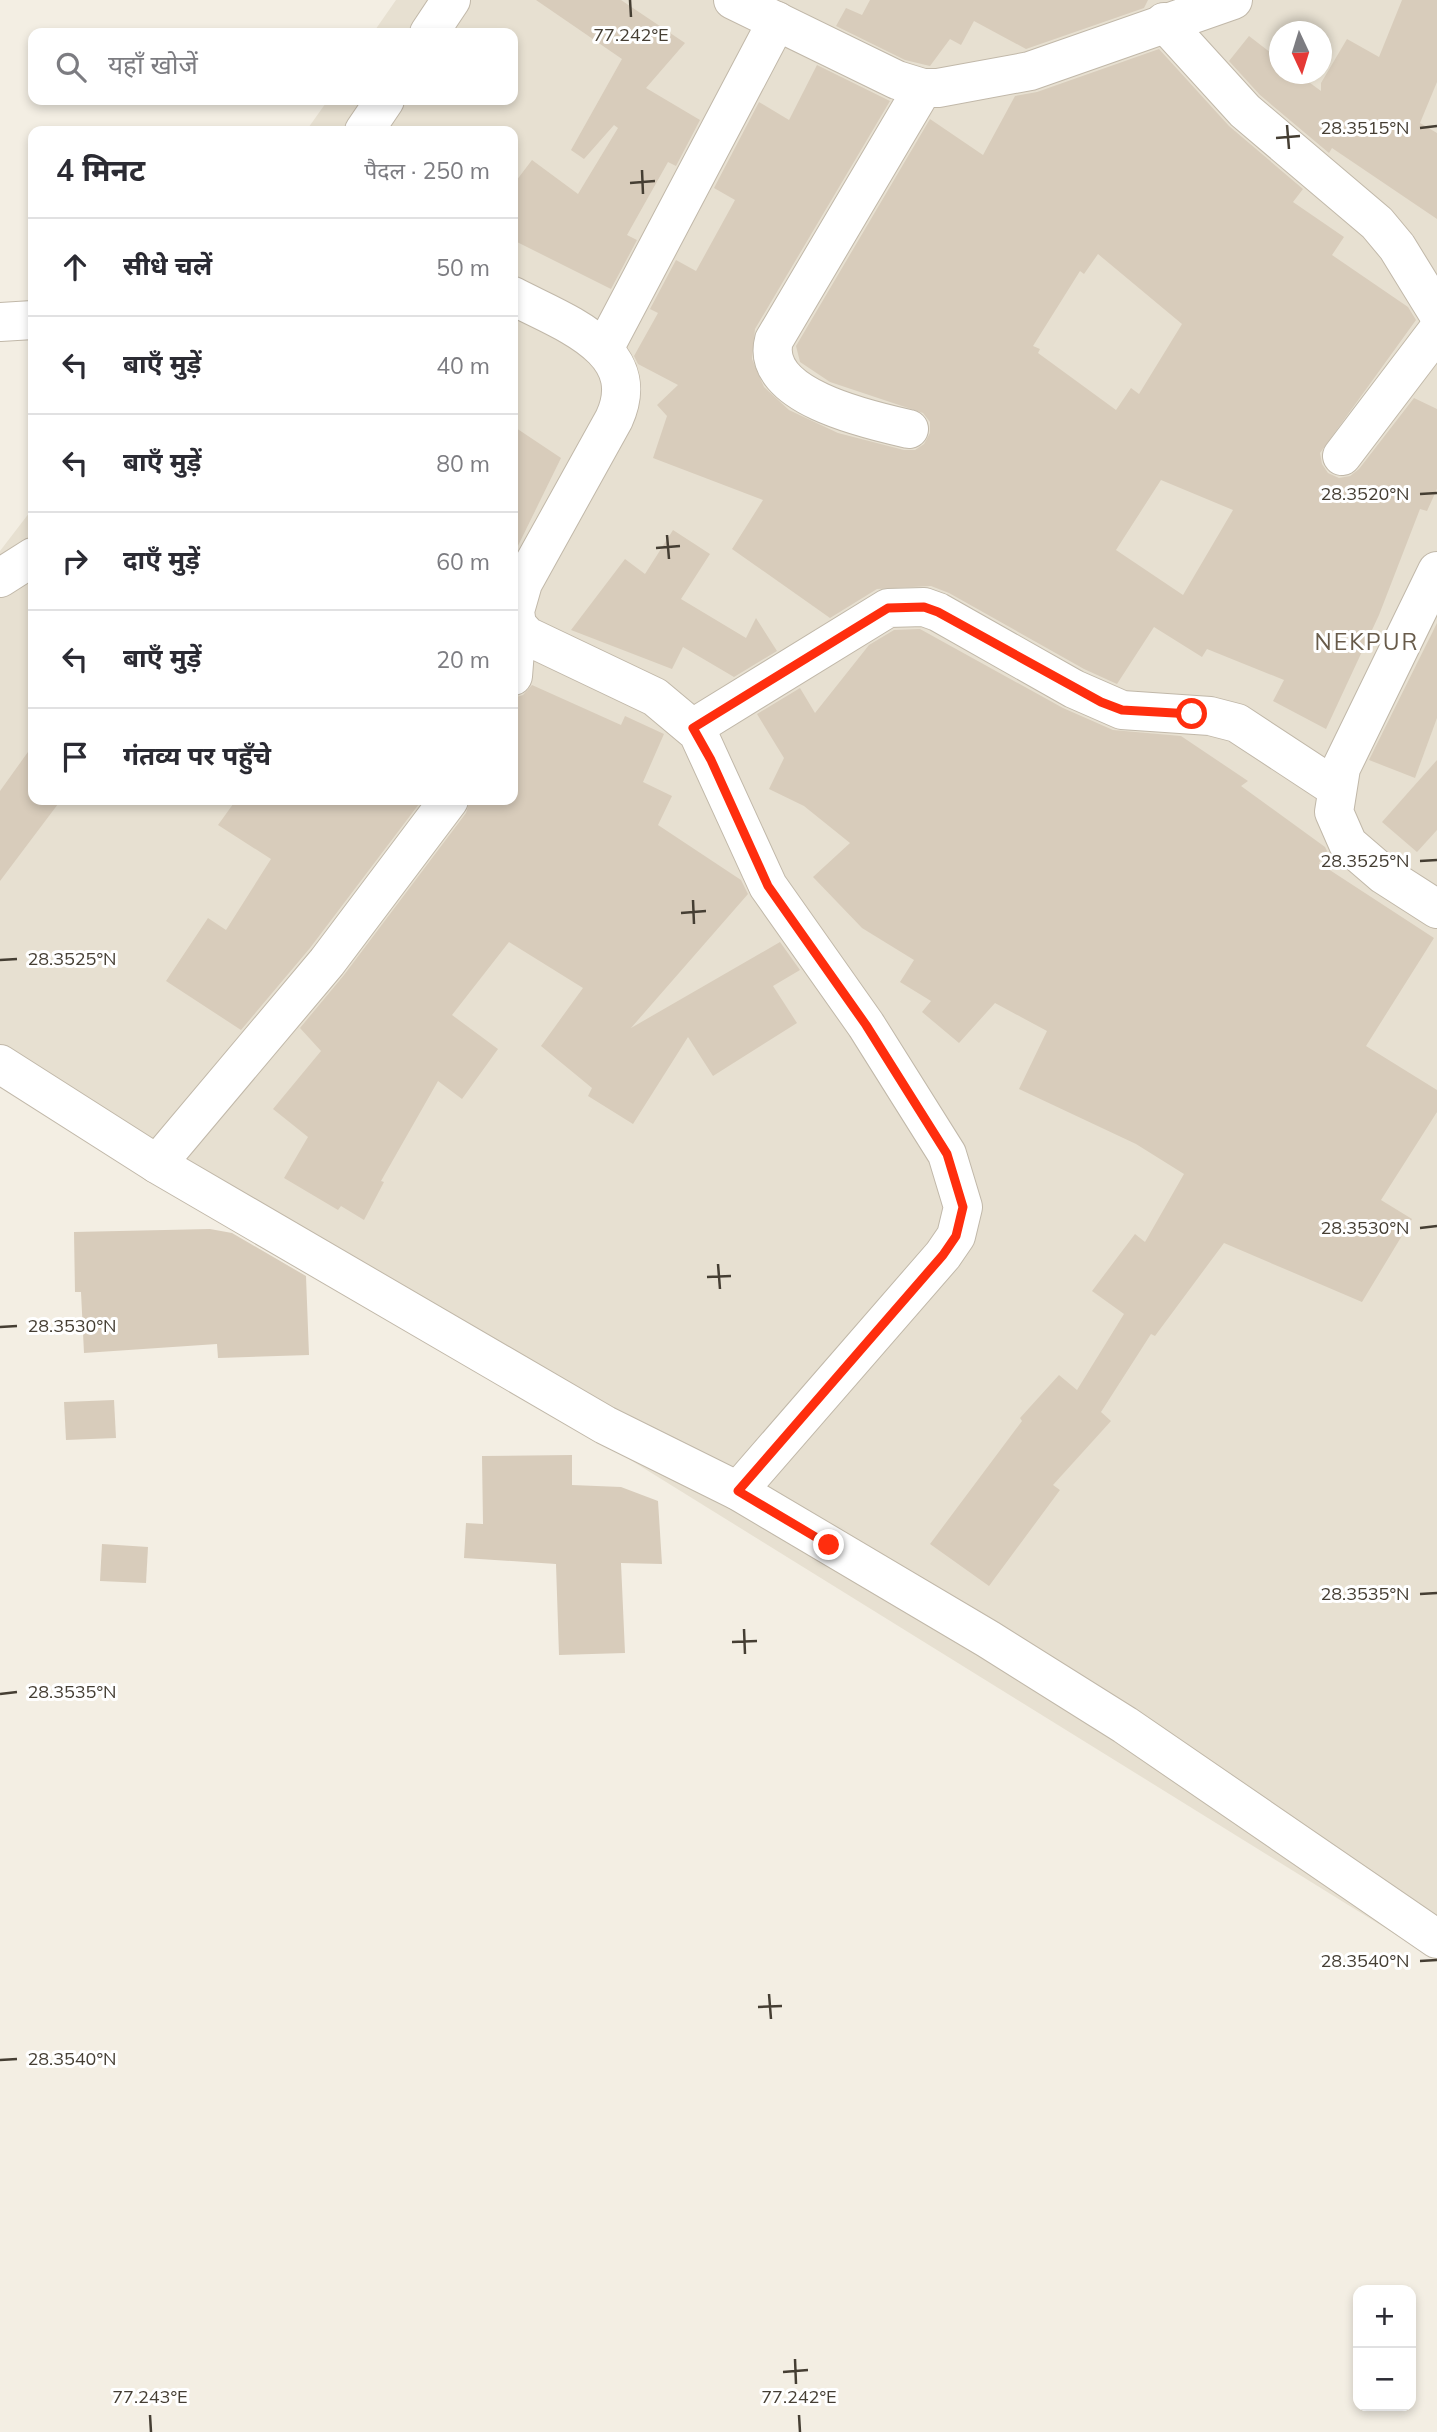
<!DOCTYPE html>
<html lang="hi">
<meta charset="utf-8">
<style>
body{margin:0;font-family:Mulish,"Noto Sans Devanagari",sans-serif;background:#f2f2f3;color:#2b2b33}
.controls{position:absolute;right:21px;bottom:21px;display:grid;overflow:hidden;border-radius:14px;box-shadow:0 4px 10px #0003}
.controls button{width:63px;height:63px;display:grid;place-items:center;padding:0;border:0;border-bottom:2px solid #e1e1e2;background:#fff;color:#2b2b33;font:35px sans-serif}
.compass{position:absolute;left:1269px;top:21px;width:63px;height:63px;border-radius:50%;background:#fff;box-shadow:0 4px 10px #0003;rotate:176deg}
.stop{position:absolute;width:21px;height:21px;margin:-16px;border:5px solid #ff2e0e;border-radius:50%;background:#fff}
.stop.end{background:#ff2e0e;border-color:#fff;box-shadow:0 2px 7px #0008}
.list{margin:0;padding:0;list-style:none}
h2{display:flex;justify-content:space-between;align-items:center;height:91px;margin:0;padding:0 28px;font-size:30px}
h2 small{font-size:23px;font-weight:400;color:#7c7c81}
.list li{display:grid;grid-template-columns:46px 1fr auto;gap:21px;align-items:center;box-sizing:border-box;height:98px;padding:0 28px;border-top:2px solid #e1e1e2}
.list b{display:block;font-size:26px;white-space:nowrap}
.list em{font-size:23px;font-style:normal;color:#7c7c81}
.icon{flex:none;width:38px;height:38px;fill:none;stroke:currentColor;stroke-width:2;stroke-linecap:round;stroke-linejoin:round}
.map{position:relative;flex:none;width:1437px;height:2432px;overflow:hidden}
.search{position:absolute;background:#fff;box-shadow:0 4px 10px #0003;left:28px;top:28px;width:490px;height:77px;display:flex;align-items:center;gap:18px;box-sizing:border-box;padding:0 24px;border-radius:14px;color:#7c7c81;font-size:26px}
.panel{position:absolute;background:#fff;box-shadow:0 4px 10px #0003;left:28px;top:126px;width:490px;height:679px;border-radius:14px}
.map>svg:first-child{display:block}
.residential{fill:#e7e0d1;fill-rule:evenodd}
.building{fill:#d8ccbb;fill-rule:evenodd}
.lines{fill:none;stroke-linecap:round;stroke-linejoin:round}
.minor-casing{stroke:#c1b8a9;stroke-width:40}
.tertiary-casing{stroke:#c1b8a9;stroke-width:40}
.minor{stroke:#fff;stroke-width:38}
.tertiary{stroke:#fff;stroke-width:38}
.route{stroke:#ff2e0e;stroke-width:9}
.ticks{fill:none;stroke:#453e33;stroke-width:2.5}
.labels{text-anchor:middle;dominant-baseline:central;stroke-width:6;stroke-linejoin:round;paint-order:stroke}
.quarter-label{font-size:23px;letter-spacing:2px;fill:#685b4a;stroke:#fff}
.ticks-label{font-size:18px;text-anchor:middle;fill:#453e33;stroke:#fff;stroke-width:6;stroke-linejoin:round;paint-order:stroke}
</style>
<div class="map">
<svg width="1437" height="2432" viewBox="0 0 1437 2432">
<rect width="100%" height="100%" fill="#f3eee3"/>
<path class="residential" d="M396,0h1041v1960l-1437,-891v-518l33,-43v292h480v-669h-207l22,-31h185v-67h-140zM1280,32h42v42h-42z"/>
<g class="building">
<polygon points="536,0 621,0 685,43 646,88 700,120 676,166 668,162 627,235 637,240 611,289 513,240 513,185 532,160 578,194 618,128 614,125 584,159 571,150 622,59"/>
<polygon points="870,0 1148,0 1144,8 1026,49 974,21 961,45 950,39 930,66 905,60 836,26 846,8 862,15"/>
<polygon points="1402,0 1437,0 1437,82 1420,123 1437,133 1437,219 1332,148 1329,153 1260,95 1229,61 1249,36 1279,59 1279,74 1298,74 1321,91 1321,83 1347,39 1379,57"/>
<path d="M1159,49l70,77 74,63 -10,13 51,35 -12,18 76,52 8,13 -96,133 2,11 6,9 11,5 11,-2 9,-7 55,-71 23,11v80l-10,22 -7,-2 -41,106 -53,114 -53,-28 11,-21 -77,-31 -5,8 -48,-30 -37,57 -33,-15 -135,-76 -18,-7 -54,3 -47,29 -98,-69 31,-49 -110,-42 14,-42 -10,-11 21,-20 -40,-21 -4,-8 24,-43 -8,-4 26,-49 20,11 39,-71 -21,-12 45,-86 30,18 28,-55 73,36 -135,228 -3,30 12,28 25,23 49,23 66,17h11l9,-6 6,-11v-11l-7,-9 -93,-31 -30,-20 -4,-16 134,-227 53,36 32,-59 22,-4zM1098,254l84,70 -43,70 -8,-6 -15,22 -78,-57 2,-4 -7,-3 47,-75 4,3zM1161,480l72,30 -50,85 -67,-45z"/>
<polygon points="513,426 561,458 513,556"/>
<polygon points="673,530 710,554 681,599 746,638 756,618 777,651 734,677 683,647 672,669 571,630 625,559 645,574"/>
<polygon points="1437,623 1437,718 1415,778 1369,760"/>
<polygon points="920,629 1063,708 1113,730 1181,736 1248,781 1241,786 1325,847 1327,851 1319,863 1434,938 1366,1046 1437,1090 1437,1112 1381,1200 1412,1219 1362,1302 1224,1243 1155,1336 1151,1334 1101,1412 1111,1421 1053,1485 1060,1490 989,1586 930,1544 1022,1421 1020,1418 1059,1375 1077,1390 1124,1314 1092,1291 1135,1234 1145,1242 1184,1174 1136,1144 1019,1089 1047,1031 995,1003 959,1043 922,1012 931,1001 900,982 914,960 862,928 813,877 850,843 804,806 769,789 784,758 757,714 800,688 815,713 869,645 894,630"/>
<polygon points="532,685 621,725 625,716 664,734 643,782 672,796 658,825 741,880 748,894 631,1028 780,942 800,970 773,986 797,1023 713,1076 688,1037 633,1124 588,1096 592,1088 541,1046 583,988 509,942 452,1015 498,1049 462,1099 438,1081 381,1181 384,1182 364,1220 341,1206 338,1210 284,1178 308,1137 273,1109 321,1051 300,1028 344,975 466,813 470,800 513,800 513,698 523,695"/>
<polygon points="33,745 33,800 61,800 0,881 0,791"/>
<polygon points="1437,760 1437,830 1417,852 1382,822"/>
<polygon points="236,800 422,800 310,948 241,1030 166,981 208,918 226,930 271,859 218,825"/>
<polygon points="210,1229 232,1233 306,1276 309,1355 218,1358 217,1344 84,1353 81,1292 75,1292 74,1232"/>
<polygon points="114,1400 116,1438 66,1440 64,1402"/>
<polygon points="572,1455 572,1485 621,1487 658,1501 662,1564 621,1563 625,1653 559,1655 556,1564 464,1558 466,1523 483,1524 482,1456"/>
<polygon points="102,1544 148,1547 146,1583 100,1581"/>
</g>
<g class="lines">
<g class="minor-casing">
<g id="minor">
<polyline points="733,0 897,80 923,88 938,88 1030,71 1233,0"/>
<polyline points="1164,22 1245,111 1377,223 1397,247 1437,312"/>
<path d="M513,296c49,26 133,53 101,123l-91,164 -8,28 2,14 10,11 128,61 43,36 70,153 98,139 81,129 16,53 -7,29 -13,19 -205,236"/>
<polyline points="0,322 33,320"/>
<polyline points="604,349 777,21"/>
<path d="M909,429c-40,-9 -150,-33 -135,-89l149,-252"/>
<polyline points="1342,456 1437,331"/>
<polyline points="1437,571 1341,768 1334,812 1348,844 1384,875 1437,909"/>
<polyline points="513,676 517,625"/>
<polyline points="693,728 888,608 924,607 938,612 1074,689 1122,710 1210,716 1237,723 1336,788"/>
<polyline points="0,1064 157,1164 605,1425 738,1491 988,1639 1125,1725 1437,1939"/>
<polyline points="157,1164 327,962 449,800"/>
</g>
</g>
<g class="tertiary-casing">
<g id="tertiary">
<polyline points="429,33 451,0"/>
<polyline points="364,131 385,100"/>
<polyline points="0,578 33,557"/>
</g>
</g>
<use href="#minor" class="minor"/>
<use href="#tertiary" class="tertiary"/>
</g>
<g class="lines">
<polyline class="route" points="829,1545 738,1491 943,1255 956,1236 963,1207 947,1154 866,1025 768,886 711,760 693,728 888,608 924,607 938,612 1101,702 1122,710 1192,714"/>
</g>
<path class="ticks" d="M630,0l1,17M1287,125l2,24M1420,128l17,-2M1276,138l24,-2M642,170l1,24M630,183l25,-2M1420,494l17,-1M667,535l2,24M656,548l24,-2M1420,861l17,-1M693,900l1,24M681,913l25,-2M0,960l17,-1M1420,1228l17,-2M718,1264l2,25M707,1277l24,-1M0,1327l17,-1M1420,1594l17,-1M744,1629l1,25M732,1642l25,-1M0,1694l17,-2M1420,1961l17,-1M769,1994l2,25M758,2007l24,-1M0,2060l17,-1M795,2359l1,25M783,2372l25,-2M150,2415l1,17M799,2415l1,17"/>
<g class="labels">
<g class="quarter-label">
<text x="1367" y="641">NEKPUR</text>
</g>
</g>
<g class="ticks-label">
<text x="631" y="41">77.242°E</text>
<text x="1365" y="134">28.3515°N</text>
<text x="1365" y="500">28.3520°N</text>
<text x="1365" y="867">28.3525°N</text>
<text x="72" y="965">28.3525°N</text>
<text x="1365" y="1234">28.3530°N</text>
<text x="72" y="1332">28.3530°N</text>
<text x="1365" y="1600">28.3535°N</text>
<text x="72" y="1698">28.3535°N</text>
<text x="1365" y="1967">28.3540°N</text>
<text x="72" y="2065">28.3540°N</text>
<text x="150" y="2403">77.243°E</text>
<text x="799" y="2403">77.242°E</text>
</g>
</svg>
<div class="controls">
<button>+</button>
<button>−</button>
</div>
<svg class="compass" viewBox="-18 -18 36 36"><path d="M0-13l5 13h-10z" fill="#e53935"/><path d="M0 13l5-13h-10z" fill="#7c7c81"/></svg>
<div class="stop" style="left:1192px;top:714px"></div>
<div class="stop end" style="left:829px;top:1545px"></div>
<div class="search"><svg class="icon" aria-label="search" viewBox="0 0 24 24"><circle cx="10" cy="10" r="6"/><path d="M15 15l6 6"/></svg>यहाँ खोजें</div>
<section class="panel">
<h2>4 मिनट<small>पैदल · 250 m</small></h2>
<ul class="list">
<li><svg class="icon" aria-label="ahead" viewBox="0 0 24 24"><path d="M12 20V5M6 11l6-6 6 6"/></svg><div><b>सीधे चलें</b></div><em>50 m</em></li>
<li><svg class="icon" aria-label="left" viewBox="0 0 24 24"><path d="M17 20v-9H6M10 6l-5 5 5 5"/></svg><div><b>बाएँ मुड़ें</b></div><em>40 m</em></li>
<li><svg class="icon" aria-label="left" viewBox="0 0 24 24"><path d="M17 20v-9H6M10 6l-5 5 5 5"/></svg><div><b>बाएँ मुड़ें</b></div><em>80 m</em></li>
<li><svg class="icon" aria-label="right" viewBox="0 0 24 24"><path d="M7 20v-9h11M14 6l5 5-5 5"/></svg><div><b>दाएँ मुड़ें</b></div><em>60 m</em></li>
<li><svg class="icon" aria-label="left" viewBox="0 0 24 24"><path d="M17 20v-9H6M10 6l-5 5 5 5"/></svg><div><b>बाएँ मुड़ें</b></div><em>20 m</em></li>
<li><svg class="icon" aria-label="arrive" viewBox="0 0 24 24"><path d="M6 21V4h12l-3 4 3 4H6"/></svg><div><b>गंतव्य पर पहुँचे</b></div></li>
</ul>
</section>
</div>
